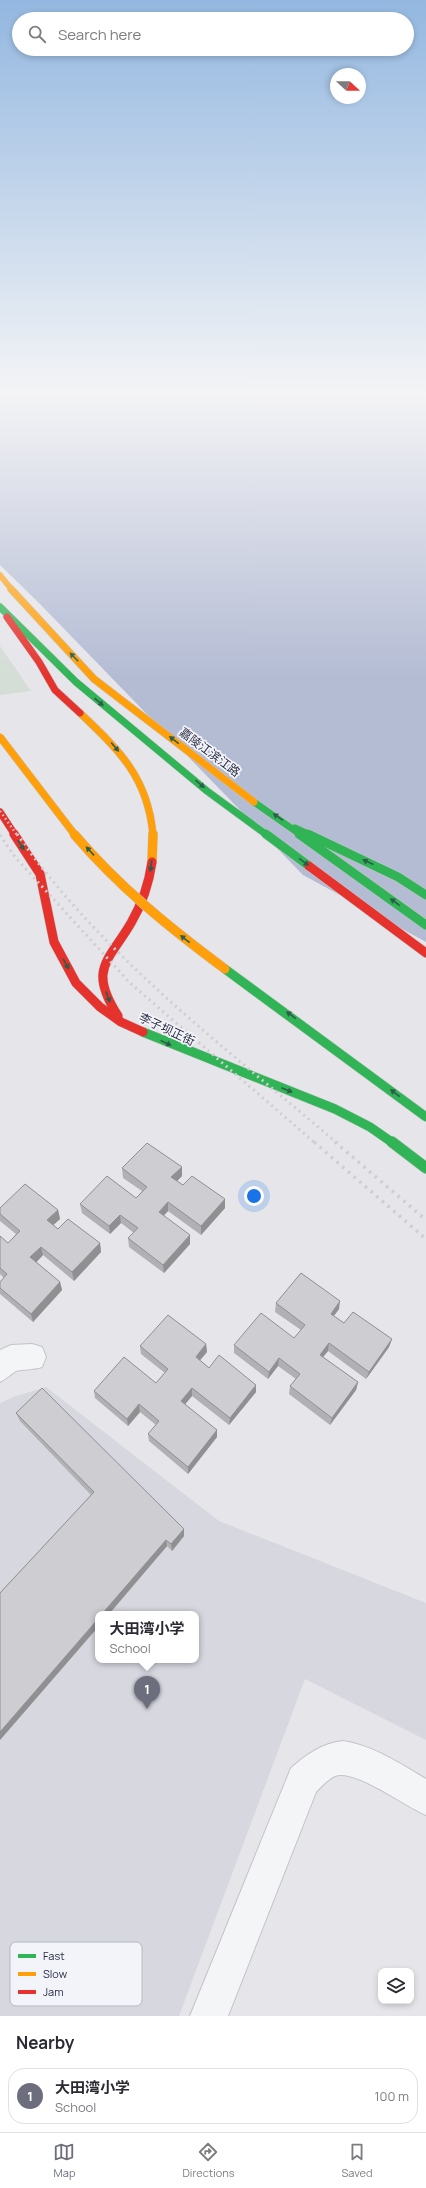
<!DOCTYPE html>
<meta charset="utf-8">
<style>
body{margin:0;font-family:Manrope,"Noto Sans SC",sans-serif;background:#f7f7f7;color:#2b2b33}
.controls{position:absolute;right:12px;bottom:12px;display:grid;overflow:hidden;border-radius:8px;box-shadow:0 2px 6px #0003}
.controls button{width:36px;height:36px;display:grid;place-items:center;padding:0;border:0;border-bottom:1px solid #e1e1e2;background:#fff;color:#2b2b33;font:20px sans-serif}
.compass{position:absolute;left:330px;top:68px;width:36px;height:36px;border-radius:50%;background:#fff;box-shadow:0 2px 6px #0003;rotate:111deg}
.you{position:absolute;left:254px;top:1196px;width:14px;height:14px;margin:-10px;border:3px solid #fff;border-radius:50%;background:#1a73e8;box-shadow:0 0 0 6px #1a73e833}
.badge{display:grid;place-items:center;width:26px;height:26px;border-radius:50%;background:#6c6e7e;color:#fff;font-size:13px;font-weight:700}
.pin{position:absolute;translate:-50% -33px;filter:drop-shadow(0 1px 2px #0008)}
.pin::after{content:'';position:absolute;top:21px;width:14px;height:12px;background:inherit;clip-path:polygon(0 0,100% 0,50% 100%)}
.popup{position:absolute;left:95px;top:1611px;width:104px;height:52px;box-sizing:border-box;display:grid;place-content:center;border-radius:8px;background:#fff;filter:drop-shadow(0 1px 3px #0005);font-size:13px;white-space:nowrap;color:#7c7c81}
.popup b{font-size:15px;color:#2b2b33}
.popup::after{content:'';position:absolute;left:50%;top:100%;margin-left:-8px;border:8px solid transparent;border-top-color:#fff}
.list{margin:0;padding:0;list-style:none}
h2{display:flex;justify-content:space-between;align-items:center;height:52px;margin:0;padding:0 16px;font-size:17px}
h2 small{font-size:13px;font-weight:400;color:#7c7c81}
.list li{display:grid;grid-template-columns:26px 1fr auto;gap:12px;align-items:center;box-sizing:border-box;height:56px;margin:0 8px 8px;padding:0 8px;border:1px solid #e1e1e2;border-radius:16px}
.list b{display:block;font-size:15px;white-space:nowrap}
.list p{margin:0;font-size:13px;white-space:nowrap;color:#7c7c81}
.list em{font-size:13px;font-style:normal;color:#7c7c81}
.icon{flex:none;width:22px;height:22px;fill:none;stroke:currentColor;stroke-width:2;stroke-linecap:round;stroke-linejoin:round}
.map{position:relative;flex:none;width:426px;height:2016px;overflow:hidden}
.search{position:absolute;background:#fff;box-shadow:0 2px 6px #0003;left:12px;right:12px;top:12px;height:44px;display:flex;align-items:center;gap:10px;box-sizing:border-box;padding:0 14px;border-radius:22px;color:#7c7c81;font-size:15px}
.sheet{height:116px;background:#fff}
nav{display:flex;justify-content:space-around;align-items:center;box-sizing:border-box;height:56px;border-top:1px solid #e1e1e2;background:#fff;font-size:11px;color:#7c7c81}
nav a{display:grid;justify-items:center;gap:2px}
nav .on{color:#6c6e7e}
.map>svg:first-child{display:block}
.built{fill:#d6d7df;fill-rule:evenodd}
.green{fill:#d4ddd6}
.water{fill:#b4bcd4}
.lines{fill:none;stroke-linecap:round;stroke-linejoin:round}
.street-casing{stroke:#c3c3c8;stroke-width:2}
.fast-far2-casing{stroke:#c3c3c8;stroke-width:8}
.fast-far1-casing{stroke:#c3c3c8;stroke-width:10}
.fast-casing{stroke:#c3c3c8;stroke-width:12}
.slow-far2-casing{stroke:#c3c3c8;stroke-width:6}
.slow-far1-casing{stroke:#c3c3c8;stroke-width:8}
.slow-casing{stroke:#c3c3c8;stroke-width:10}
.jam-far1-casing{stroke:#c3c3c8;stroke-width:8}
.jam-casing{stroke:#c3c3c8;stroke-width:10}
.street{fill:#f4f5f7;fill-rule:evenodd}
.fast-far2{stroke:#30b455;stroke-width:7}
.fast-far1{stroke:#30b455;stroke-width:9}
.fast{stroke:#30b455;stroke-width:11}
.slow-far2{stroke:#ff9f0a;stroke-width:5.5}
.slow-far1{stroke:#ff9f0a;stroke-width:7}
.slow{stroke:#ff9f0a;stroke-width:9}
.jam-far1{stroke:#e5322d;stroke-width:7}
.jam{stroke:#e5322d;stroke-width:9}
.rail-far2{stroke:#ceced2;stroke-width:2.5;stroke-dasharray:1.5 3;stroke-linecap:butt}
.rail-far1{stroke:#ceced2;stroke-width:3;stroke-dasharray:2 4;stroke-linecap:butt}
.rail{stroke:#ceced2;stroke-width:3.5;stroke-dasharray:2.5 5;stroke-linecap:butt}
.fast-bridge-casing{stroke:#c3c3c8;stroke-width:10;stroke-linecap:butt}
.slow-bridge-far1-casing{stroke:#c3c3c8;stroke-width:8;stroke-linecap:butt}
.slow-bridge-casing{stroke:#c3c3c8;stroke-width:10;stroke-linecap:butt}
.fast-bridge{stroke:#30b455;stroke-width:9}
.slow-bridge-far1{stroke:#ff9f0a;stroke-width:7}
.slow-bridge{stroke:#ff9f0a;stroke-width:9}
.wall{fill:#b0b0b5}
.shaded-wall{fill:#909093}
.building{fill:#cdcdd2;stroke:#909093}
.oneway{fill:#2d5d4a}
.labels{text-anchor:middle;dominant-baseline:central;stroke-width:3.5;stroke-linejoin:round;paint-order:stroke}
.street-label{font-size:12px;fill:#2b2e44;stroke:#f3f4f9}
.key{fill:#f3f4f9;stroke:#b7b9c3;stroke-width:1}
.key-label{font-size:11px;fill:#2b2e44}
</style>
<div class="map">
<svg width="426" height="2016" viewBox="0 0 426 2016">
<rect width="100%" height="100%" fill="#e6e6ea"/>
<path class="built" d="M46,1387l173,134 207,82v137l-121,-61 -126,337h-179v-613l16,-7zM98,1614h98v46h-98z"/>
<polygon class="green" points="0,646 31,691 0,695"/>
<polygon class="water" points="0,395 426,395 426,942 303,875 39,603 0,565"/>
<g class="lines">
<g class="street-casing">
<g id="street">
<path d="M32,1344l10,3 4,10 -4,10c-8,3 -20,2 -26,4 -5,3 -10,8 -16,11v-32l11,-5z"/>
<path d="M343,1741c29,4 58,23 83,38v36c-20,-8 -72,-47 -91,-39 -7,3 -14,11 -19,16l-88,224h-38l101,-248c15,-13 31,-25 52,-27z"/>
</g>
</g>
<g class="fast-far2-casing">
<g id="fast-far2">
<polyline points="0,607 76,682 207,791 267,835"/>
<polyline points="254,802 301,835"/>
<polyline points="295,828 310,835"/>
</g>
</g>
<g class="fast-far1-casing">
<g id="fast-far1">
<polyline points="266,834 309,866"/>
<polyline points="299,834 426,925"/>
<polyline points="308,834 398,877 426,895"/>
<polyline points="143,1032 335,1109 370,1127 393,1143"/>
</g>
</g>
<g class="fast-casing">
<polyline id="fast" points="392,1142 426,1168"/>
</g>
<g class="slow-far2-casing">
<polyline id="slow-far2" points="0,575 12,590"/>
</g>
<g class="slow-far1-casing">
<g id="slow-far1">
<polyline points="11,589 94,679 254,802"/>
<path d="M80,713c40,38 68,65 73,122"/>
</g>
</g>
<g class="slow-casing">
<polyline id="slow" points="152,862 153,834"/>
</g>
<g class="jam-far1-casing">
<g id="jam-far1">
<polyline points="7,617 39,662 55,690 80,713"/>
<polyline points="0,812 15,835"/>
</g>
</g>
<g class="jam-casing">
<g id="jam">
<polyline points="14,834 40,874 54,942 76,983 100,1007 121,1022 143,1032"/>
<polyline points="309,866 426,953"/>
<path d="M118,1016c-30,-47 -10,-54 13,-93 11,-19 18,-40 21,-61"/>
</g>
</g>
<use href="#street" class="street"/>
<use href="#fast-far2" class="fast-far2"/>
<use href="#fast-far1" class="fast-far1"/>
<use href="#fast" class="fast"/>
<use href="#slow-far2" class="slow-far2"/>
<use href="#slow-far1" class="slow-far1"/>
<use href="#slow" class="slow"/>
<use href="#jam-far1" class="jam-far1"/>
<use href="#jam" class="jam"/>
<polyline class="rail-far2" points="0,811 17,835"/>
<g class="rail-far1">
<path d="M17,834c85,122 208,213 320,309"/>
<polyline points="0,835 15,857 130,983 315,1143"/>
</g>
<g class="rail">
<polyline points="314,1142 426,1239"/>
<polyline points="335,1142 426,1220"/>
</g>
<g class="fast-bridge-casing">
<polyline id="fast-bridge" points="225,969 426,1117"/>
</g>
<g class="slow-bridge-far1-casing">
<polyline id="slow-bridge-far1" points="0,737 75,835"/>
</g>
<g class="slow-bridge-casing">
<path id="slow-bridge" d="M74,834c45,53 96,94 151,135"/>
</g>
<use href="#fast-bridge" class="fast-bridge"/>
<use href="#slow-bridge-far1" class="slow-bridge-far1"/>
<use href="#slow-bridge" class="slow-bridge"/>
</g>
<g class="wall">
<polygon points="182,1167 182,1176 177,1181 183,1185 225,1208 201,1235 168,1211 164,1216 190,1244 164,1273 129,1247 128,1238 134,1233 121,1223 110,1234 82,1213 80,1204 136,1198 142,1191 123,1178 122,1168"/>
<polygon points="0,1208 58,1210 60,1219 53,1225 58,1229 100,1243 101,1252 74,1281 43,1255 36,1262 60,1282 62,1290 33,1322 0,1294 0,1282 4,1278 0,1274 0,1236 8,1243 16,1234 0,1221"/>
<polygon points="276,1303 339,1309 334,1316 344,1323 392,1339 389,1347 366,1379 328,1351 323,1357 358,1382 356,1390 330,1425 289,1394 290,1386 296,1379 278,1366 268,1379 234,1353 234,1345 294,1338 301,1330 275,1312"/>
<polygon points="206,1344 207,1352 200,1360 209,1368 256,1392 229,1425 192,1396 185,1404 217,1430 217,1437 188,1474 149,1441 148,1434 156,1425 140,1412 128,1426 95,1398 94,1391 156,1383 165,1373 141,1354 140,1346"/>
<polygon points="16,1413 184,1536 172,1551 167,1546 109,1614 98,1614 98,1627 0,1740 0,1593 91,1495 20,1421"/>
</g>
<g class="shaded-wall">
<polygon points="182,1167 182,1176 172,1186 171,1177"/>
<polygon points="225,1199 225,1208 201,1235 201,1226"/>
<polygon points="168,1202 168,1211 159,1220 159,1212"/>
<polygon points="58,1210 60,1219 49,1229 47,1220"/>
<polygon points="120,1215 121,1223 110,1234 109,1226"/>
<polygon points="190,1235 190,1244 164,1273 163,1265"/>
<polygon points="100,1243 101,1252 74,1281 72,1272"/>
<polygon points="41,1247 43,1255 33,1266 30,1257"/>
<polygon points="60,1282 62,1290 33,1322 31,1314"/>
<polygon points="340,1301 339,1309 329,1322 331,1314"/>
<polygon points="392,1339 389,1347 366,1379 369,1372"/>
<polygon points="329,1343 328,1351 319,1362 320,1355"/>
<polygon points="206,1344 207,1352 196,1365 196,1357"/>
<polygon points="279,1358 278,1366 268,1379 269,1372"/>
<polygon points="358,1382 356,1390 330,1425 332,1418"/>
<polygon points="256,1385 256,1392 229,1425 230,1418"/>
<polygon points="192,1388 192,1396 182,1408 181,1401"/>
<polygon points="139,1404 140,1412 128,1426 127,1419"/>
<polygon points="217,1430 217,1437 188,1474 188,1467"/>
<polygon points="184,1529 184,1536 172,1551 171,1544"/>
<polygon points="166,1540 167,1546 109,1614 102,1614"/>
<polygon points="98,1619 98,1627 0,1740 0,1732"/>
</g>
<g class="building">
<polygon points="147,1143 182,1167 171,1177 183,1185 192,1176 225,1199 201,1226 168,1202 159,1212 190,1235 163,1265 128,1238 138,1228 120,1215 109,1226 80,1204 107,1176 136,1198 147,1187 122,1168"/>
<polygon points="25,1184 58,1210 47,1220 58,1229 68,1219 100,1243 72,1272 41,1247 30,1257 60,1282 31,1314 0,1288 0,1282 7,1274 0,1268 0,1236 8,1243 20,1231 0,1214 0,1208"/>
<polygon points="301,1273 340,1301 331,1314 344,1323 353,1312 392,1339 369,1372 329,1343 320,1355 358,1382 332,1418 290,1386 300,1374 279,1358 269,1372 234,1345 261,1313 294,1338 305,1325 276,1303"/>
<polygon points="168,1315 206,1344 196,1357 209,1368 219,1355 256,1385 230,1418 192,1388 181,1401 217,1430 188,1467 148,1434 159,1421 139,1404 127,1419 94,1391 124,1357 156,1383 168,1369 140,1346"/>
<polygon points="42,1388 184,1529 171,1544 166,1540 102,1614 98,1614 98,1619 0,1732 0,1593 94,1492 16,1413"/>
</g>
<defs><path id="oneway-solid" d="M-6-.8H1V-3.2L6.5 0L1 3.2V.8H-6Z"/></defs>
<g class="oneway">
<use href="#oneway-solid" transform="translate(74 657) rotate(-134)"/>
<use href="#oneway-solid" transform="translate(99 702) rotate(40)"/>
<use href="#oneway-solid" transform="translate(174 740) rotate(-142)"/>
<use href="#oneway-solid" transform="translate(115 747) rotate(50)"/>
<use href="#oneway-solid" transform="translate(200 784) rotate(40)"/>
<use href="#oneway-solid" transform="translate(278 817) rotate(-145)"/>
<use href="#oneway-solid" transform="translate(21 845) rotate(57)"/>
<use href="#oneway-solid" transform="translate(90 851) rotate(-133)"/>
<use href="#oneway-solid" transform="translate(304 862) rotate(36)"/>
<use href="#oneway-solid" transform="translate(368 862) rotate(-155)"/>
<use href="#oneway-solid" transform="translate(151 866) rotate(97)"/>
<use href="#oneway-solid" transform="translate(395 902) rotate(-144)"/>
<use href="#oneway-solid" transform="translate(185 939) rotate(-142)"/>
<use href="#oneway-solid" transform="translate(66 964) rotate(61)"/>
<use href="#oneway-solid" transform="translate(108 997) rotate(70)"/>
<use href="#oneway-solid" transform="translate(291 1015) rotate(-144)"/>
<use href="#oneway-solid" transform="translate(166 1043) rotate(26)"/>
<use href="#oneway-solid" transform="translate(287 1090) rotate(23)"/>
<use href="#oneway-solid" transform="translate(395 1093) rotate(-143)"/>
</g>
<linearGradient id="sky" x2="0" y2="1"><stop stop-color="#93b7e0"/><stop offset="0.58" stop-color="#f4f4f6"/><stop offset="1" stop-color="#f4f4f6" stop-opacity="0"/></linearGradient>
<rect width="426" height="677" fill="url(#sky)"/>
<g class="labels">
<g class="street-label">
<text transform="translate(210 752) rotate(37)">嘉陵江滨江路</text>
<text transform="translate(167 1029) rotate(25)">李子坝正街</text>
</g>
</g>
<rect x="10" y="1942" width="132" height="64" rx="6" class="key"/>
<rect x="18" y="1954" width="18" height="4" fill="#30b455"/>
<rect x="18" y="1972" width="18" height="4" fill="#ff9f0a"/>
<rect x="18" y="1990" width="18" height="4" fill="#e5322d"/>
<g class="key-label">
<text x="43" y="1960">Fast</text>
<text x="43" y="1978">Slow</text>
<text x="43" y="1996">Jam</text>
</g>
</svg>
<div class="controls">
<button><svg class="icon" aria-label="layers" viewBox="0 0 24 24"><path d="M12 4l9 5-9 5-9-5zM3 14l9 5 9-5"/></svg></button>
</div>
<svg class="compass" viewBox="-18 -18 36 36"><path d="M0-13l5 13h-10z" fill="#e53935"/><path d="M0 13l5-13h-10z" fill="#7c7c81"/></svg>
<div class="you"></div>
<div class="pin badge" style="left:147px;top:1709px">1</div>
<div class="popup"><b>大田湾小学</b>School</div>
<div class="search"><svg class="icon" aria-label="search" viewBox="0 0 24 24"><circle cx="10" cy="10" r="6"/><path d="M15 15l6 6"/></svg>Search here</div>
</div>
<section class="sheet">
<h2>Nearby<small></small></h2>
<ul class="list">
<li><span class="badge">1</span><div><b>大田湾小学</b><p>School</p></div><em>100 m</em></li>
</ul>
</section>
<nav>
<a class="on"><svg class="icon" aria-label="map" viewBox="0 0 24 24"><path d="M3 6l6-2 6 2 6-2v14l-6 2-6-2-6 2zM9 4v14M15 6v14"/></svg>Map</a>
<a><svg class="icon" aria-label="directions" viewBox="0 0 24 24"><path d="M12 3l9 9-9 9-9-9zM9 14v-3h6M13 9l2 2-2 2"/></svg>Directions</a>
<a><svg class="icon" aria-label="saved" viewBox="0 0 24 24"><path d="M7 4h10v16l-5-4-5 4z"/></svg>Saved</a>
</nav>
